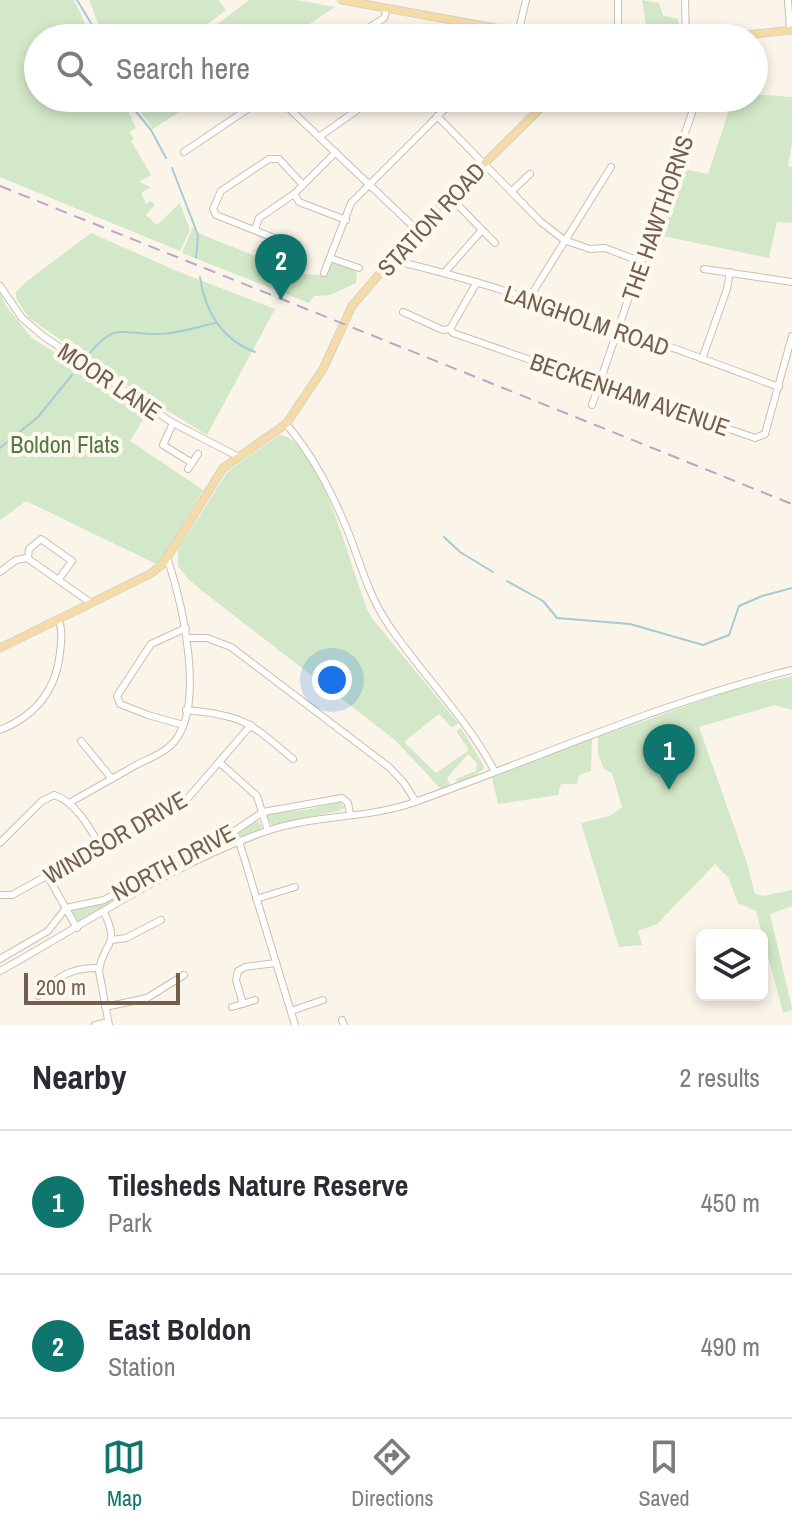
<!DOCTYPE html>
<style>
body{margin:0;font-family:"Archivo Narrow",sans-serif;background:#f2f2f3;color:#2b2b33}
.controls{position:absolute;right:24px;bottom:24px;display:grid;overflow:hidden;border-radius:12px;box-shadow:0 4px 12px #0003}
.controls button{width:72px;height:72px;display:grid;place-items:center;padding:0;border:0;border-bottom:2px solid #e1e1e2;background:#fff;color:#2b2b33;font:40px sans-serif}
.scale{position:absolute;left:24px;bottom:20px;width:156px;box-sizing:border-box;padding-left:8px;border:4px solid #745e4e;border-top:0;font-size:22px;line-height:28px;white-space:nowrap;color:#745e4e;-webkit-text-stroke:6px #fef9ef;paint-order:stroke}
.you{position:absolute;left:332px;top:680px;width:28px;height:28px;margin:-20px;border:6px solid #fff;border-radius:50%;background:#1a73e8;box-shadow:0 0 0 12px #1a73e833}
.badge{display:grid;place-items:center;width:52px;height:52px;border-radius:50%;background:#0f766e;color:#fff;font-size:26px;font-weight:700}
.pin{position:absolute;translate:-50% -66px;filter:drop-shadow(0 2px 4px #0008)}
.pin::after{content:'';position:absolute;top:42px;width:28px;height:24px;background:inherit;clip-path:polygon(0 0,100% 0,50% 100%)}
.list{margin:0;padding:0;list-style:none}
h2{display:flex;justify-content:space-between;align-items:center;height:104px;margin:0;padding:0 32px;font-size:34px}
h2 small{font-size:26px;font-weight:400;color:#7c7c81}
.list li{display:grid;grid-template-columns:52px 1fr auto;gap:24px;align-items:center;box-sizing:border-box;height:144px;padding:0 32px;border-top:2px solid #e1e1e2}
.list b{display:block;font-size:30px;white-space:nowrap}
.list p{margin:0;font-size:26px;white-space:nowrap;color:#7c7c81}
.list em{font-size:26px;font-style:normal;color:#7c7c81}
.icon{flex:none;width:44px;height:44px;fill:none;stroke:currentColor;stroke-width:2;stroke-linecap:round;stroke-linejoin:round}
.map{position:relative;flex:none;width:792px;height:1025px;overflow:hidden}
.search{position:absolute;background:#fff;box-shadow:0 4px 12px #0003;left:24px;right:24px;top:24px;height:88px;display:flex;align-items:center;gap:20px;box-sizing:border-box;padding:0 28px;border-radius:44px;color:#7c7c81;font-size:30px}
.sheet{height:392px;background:#fff}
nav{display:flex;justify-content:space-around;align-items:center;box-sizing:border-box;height:112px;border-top:2px solid #e1e1e2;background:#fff;font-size:22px;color:#7c7c81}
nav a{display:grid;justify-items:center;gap:4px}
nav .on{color:#0f766e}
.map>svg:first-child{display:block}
.green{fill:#d3e8c8}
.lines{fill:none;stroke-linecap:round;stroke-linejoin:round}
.stream{stroke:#a5cbd5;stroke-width:2}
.minor-casing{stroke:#cdbeaf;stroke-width:8}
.major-casing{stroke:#d8d2cd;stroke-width:9}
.minor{stroke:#fff;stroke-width:6}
.major{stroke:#f5dca6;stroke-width:7}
.rail{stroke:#b9a7c5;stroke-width:2;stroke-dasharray:12 8;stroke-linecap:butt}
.labels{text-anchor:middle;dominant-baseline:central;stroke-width:8;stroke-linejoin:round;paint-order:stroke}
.street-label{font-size:24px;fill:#745e4e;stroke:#fef9ef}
.park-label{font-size:24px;fill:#527946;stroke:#fef9ef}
</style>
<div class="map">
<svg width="792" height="1025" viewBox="0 0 792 1025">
<rect width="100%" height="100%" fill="#fbf5e9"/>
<g class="green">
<polygon points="0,0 74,0 92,38 38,38 38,98 79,98 82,104 95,98 116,98 126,107 136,128 130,132 134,140 131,141 151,175 139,182 151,187 141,193 146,204 151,201 155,205 146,215 157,225 180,203 190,230 180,251 0,177"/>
<polygon points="89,0 218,0 226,10 189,38 104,38"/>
<polygon points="249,0 296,0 335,7 289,38 199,38"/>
<polygon points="642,0 659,3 663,15 678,19 680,30 678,37 648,38"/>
<polygon points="754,94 792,97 792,144 788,166 792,167 792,223 777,222 769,258 658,235 685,169 708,174 733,98 754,98"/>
<polygon points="143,98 200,98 153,129 135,104"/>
<polygon points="193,227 198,233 300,274 324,275 331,263 353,269 357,273 356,283 330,295 314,296 309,303 182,253"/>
<polygon points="91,233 179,272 275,309 207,435 134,390 29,318 16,298 16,292 27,281"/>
<polygon points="0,293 6,306 32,338 148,412 130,441 203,490 158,565 26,501 0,520"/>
<path d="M279,435c44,3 74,149 92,182l87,106 -6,5 -13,-14 -35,28 32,31 33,-23 -13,-19 5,-3 22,36 1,5 -10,7 -17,6 -1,-3 20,-8 1,-7 -9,-10 -21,24 3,7 -9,4 -46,-49 -194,-150 -13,-11 -10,-13v-17l50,-78z"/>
<polygon points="792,676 792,710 775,705 699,727 747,863 755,894 763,896 792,890 792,906 770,914 792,1008 792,1010 783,1013 756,911 738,903 728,877 715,864 657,924 638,931 642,945 619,947 581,823 610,816 622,807 612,773 604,769 598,754 598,737 735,689"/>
<polygon points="592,739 591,771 579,775 577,784 561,784 558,795 498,804 492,778"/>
<polygon points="340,802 345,808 338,811 272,825 266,818 270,813 305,810"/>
<polygon points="258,821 262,826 259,831 194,858 77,922 71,913 76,908 103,904 195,852"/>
</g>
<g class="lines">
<g class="stream">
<polyline points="77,0 100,38"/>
<polyline points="125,98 151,130 166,158"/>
<polyline points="172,168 198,235 196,258"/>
<path d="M200,277c5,34 21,62 55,75"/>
<path d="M90,353c25,-32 35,-18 69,-19 18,0 38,-7 56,-11"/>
<polyline points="0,448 38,417 72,375"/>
<polyline points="444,537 460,552 493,572"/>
<polyline points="507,581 543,601 557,618 630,624 703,645 729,635 739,606 762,596 792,588"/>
</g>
<g class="minor-casing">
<g id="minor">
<polyline points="685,0 686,38"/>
<polyline points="788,0 790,30"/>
<polyline points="353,38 384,18 387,8"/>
<polyline points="517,38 526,0"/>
<polyline points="618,38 618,0"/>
<polyline points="278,98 417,230"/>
<polyline points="437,116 541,222 564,240 590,249 605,248 642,262"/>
<polyline points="319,137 374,98"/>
<polyline points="184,152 264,98"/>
<polyline points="513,190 530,174"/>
<polyline points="294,194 299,202 346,220"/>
<polyline points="450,197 495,243"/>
<polyline points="255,230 259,218 294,194 336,152"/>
<polyline points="289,244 216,215 213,209 221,191 269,159 279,159 303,185"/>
<polyline points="330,258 359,268"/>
<path d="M392,260c132,31 260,80 387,127"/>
<polyline points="704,269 792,282"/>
<polyline points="445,272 482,230"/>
<polyline points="324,273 351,203 456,98"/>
<polyline points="0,286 22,318 43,336 173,423 237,456"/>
<polyline points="528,300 611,167"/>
<polyline points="403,312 443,330 450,329"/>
<polyline points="450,329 453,333 755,438 765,434 792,336"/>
<polyline points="450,329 477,282"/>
<polyline points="702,359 727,289 730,272"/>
<polyline points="592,405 697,98"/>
<polyline points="173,423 163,445 192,463"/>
<path d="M286,424c27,31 45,67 61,105 13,32 21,66 41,95 34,51 79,94 107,148"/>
<polyline points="188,469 198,454"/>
<polyline points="28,558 29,549 41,539 72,561 59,579"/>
<polyline points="0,572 16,560 27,558 91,603"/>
<polyline points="188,638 207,638 231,647 389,767 404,783 416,802"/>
<path d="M186,710c58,5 64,13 107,49"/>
<polyline points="183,725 148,715 120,704 117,696 151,644 186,628"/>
<path d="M0,730c35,-14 56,-40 60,-77 1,-11 3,-22 -1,-32"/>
<polyline points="81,741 112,779"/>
<polyline points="220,763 257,796 268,831"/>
<path d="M69,803c23,-13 46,-26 69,-39 10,-5 24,-10 32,-18 39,-35 11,-147 -3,-189"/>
<polyline points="239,841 295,1025"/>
<path d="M0,843l42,-42 12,-6c21,6 36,33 46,51"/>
<polyline points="47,875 77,928"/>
<polyline points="0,895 12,895 188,798 251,725"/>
<polyline points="256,899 295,887"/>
<path d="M104,912c17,36 -1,29 -5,59l10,54"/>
<polyline points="112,940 126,938 161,920"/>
<polyline points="0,959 48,931 66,908 104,900 197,847 236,830 263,812 342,798 348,803 350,814"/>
<path d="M0,971c87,-48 173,-108 267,-140 50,-17 101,-12 148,-29 126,-45 247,-100 377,-132"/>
<path d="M38,996c19,-19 33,-29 61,-28"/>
<polyline points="243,1004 236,980 238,971 245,967 276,963"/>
<polyline points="105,1007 147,998 184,975"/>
<polyline points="232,1007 255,1000"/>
<polyline points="291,1011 323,1000"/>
<polyline points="342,1020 344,1025"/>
<polyline points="95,1025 108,1022"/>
</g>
</g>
<g class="major-casing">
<g id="major">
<polyline points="342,0 550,38"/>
<polyline points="718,38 792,30"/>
<polyline points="0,648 150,574 163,564 223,468 286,424 323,369 352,306 417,230 551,98"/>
</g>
</g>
<use href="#minor" class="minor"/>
<use href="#major" class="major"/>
<polyline class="rail" points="0,186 792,504"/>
</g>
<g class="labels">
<g class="street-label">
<text transform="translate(657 218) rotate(-71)">THE HAWTHORNS</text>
<text transform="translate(431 219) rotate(-47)">STATION ROAD</text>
<text transform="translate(587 320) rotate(19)">LANGHOLM ROAD</text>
<text transform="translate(110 381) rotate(34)">MOOR LANE</text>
<text transform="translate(630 394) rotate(19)">BECKENHAM AVENUE</text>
<text transform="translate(115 837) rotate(-30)">WINDSOR DRIVE</text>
<text transform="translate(173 862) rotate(-28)">NORTH DRIVE</text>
</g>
<g class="park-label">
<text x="65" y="444">Boldon Flats</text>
</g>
</g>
</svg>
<div class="controls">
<button><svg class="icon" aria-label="layers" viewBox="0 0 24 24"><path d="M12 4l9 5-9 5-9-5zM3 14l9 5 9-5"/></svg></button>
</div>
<div class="scale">200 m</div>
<div class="you"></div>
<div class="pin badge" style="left:669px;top:790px">1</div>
<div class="pin badge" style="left:281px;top:300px">2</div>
<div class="search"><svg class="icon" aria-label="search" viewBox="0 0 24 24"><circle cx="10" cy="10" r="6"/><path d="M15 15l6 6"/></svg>Search here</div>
</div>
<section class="sheet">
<h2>Nearby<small>2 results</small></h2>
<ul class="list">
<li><span class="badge">1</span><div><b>Tilesheds Nature Reserve</b><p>Park</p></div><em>450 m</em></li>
<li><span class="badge">2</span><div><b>East Boldon</b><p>Station</p></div><em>490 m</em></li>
</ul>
</section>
<nav>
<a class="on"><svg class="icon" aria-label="map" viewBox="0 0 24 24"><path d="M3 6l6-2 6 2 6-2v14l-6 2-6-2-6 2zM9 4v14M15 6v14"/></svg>Map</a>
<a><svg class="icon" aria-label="directions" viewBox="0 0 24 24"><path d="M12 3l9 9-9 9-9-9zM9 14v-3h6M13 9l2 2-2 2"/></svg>Directions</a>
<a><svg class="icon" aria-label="saved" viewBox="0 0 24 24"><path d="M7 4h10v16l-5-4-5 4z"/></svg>Saved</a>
</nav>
